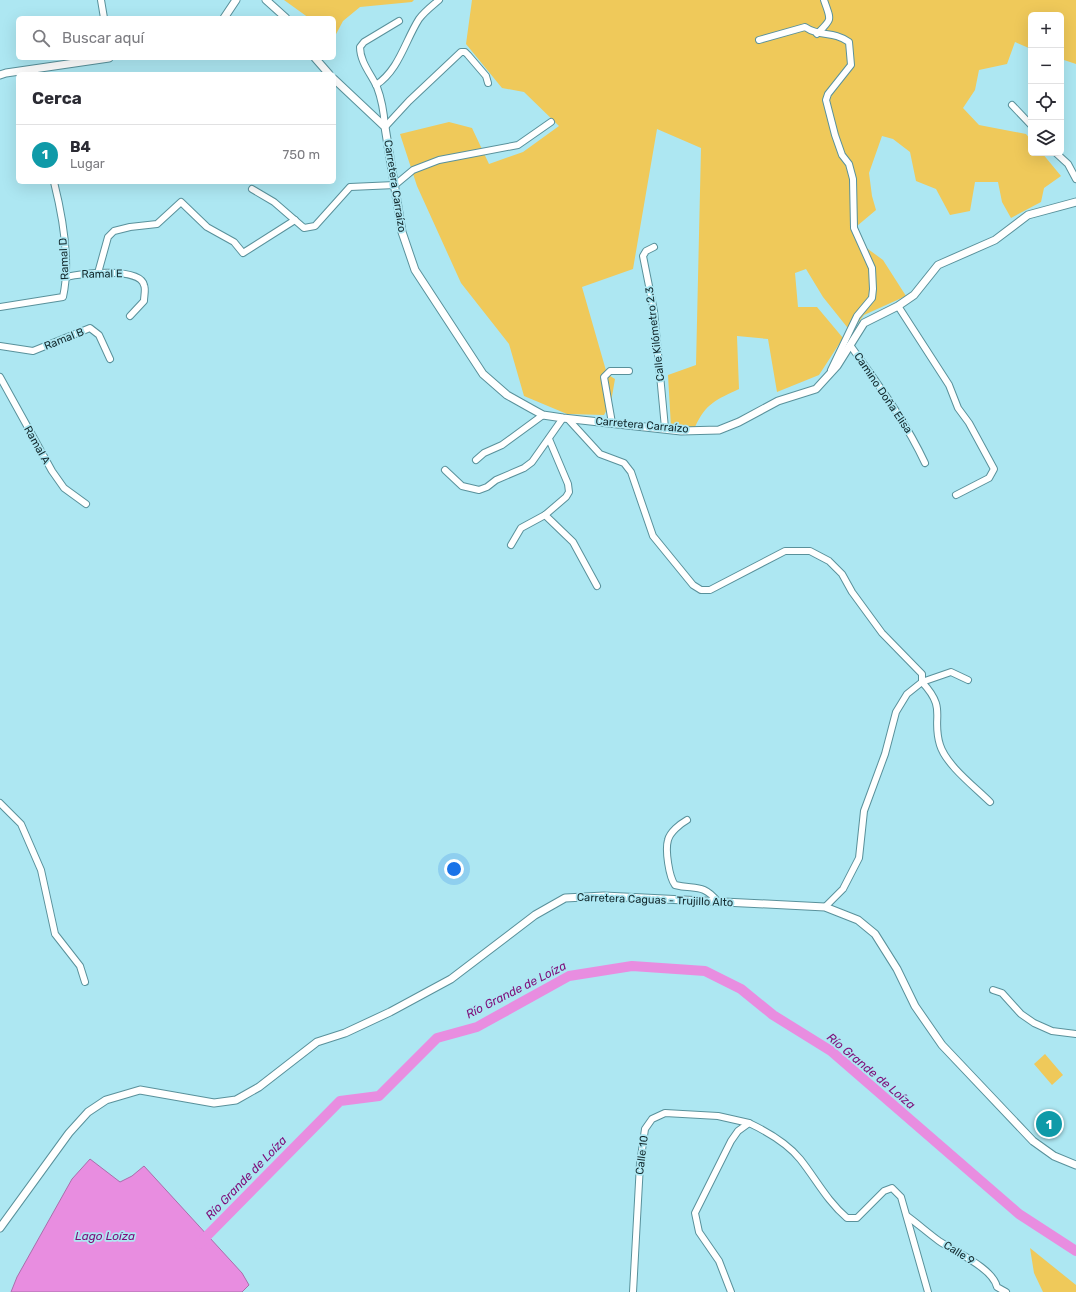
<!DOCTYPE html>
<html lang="es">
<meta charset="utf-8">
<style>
body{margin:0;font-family:Rubik,sans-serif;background:#f7f7f7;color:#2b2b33}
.controls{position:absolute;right:12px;top:12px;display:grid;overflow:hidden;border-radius:6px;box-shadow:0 4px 16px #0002}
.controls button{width:36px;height:36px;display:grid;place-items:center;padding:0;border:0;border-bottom:1px solid #e1e1e2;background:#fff;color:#2b2b33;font:20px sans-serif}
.you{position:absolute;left:454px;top:869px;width:14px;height:14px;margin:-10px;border:3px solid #fff;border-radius:50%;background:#1a73e8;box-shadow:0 0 0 6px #1a73e833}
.badge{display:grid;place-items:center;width:26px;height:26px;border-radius:50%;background:#ea580c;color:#fff;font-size:13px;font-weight:700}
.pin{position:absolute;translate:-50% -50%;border:2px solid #fff;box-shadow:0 1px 4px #0006}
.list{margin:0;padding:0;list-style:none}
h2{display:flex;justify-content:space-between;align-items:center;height:52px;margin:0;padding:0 16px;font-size:17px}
h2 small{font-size:13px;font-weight:400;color:#7c7c81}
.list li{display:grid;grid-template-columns:26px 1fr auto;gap:12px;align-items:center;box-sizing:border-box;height:60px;padding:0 16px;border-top:1px solid #e1e1e2}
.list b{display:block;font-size:15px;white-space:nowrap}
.list p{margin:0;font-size:13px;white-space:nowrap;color:#7c7c81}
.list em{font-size:13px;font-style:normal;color:#7c7c81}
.icon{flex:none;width:22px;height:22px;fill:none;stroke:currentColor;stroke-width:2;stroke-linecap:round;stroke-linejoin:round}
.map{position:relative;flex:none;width:1076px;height:1292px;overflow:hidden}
.search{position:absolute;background:#fff;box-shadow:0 4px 16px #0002;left:16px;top:16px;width:320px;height:44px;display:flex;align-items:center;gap:10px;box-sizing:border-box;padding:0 14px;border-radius:6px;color:#7c7c81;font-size:15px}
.panel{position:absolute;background:#fff;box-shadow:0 4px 16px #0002;left:16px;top:72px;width:320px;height:112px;border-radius:6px}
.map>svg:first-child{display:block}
.green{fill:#efc95a}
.water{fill:#e88de0;stroke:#a86fab}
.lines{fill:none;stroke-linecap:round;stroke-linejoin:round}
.river{stroke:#e88de0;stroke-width:10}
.minor-casing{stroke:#59919b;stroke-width:8}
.tertiary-casing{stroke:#59919b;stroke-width:9}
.minor{stroke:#fff;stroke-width:6}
.tertiary{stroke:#fff;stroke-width:7}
.labels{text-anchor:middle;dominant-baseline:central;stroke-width:3.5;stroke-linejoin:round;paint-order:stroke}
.street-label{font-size:11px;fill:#132a2e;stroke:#ade7f2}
.water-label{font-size:12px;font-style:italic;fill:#7e0d79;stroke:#ade7f2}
</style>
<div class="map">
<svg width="1076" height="1292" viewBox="0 0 1076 1292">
<rect width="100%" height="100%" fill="#ade7f2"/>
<g class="green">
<polygon points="284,0 414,0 412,2 360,7 343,21 334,38 334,18 309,18"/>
<path d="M472,0h604v64l-15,-5v-44h-30v34l-16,-7 -8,22 -28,6 -4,20 -12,18 16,17 47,9 5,6v13h11l19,23 -17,12 -3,14 -30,16 -9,-16 -4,-20h-23l-5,29 -20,4 -14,-26 -20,-8 -6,-29 -17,-13 -11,-3 -13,37 3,23 4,14 -19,16v15l26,19 23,36 -42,19 -13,17 -28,-35 -17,-28 -11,4 3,34h19l26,31 -24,37 -42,17 -9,-53 -31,-3 2,53c-23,11 -33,14 -44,38h-24l-3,-52 28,-10 5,-217 -44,-19 -24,140 -51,18 25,87 8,5 -4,23 -7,13 -37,-1 -43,-18 -15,-52 -48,-61 -44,-97 -17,-52 49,-12 23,6 17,36 34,-12 36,-26 -35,-34 -22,-4 -36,-44z"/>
<polygon points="1045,1054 1063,1075 1052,1085 1034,1064"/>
<polygon points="1030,1248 1076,1285 1076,1292 1043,1292 1034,1273"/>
</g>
<polygon class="water" points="90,1159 120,1182 132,1176 144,1166 242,1273 249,1285 242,1292 11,1292 17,1277 72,1179"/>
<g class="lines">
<polyline class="river" points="199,1244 340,1101 379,1096 437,1038 477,1027 569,976 632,966 705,971 741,989 773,1015 831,1051 1019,1214 1076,1251"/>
<g class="minor-casing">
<g id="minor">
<polyline points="101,0 104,18"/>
<path d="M817,34c16,-16 14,-13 7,-34"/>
<path d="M759,40l46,-13c16,11 27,3 44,15l2,23 -23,29 -2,6 9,35 7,20 7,9 4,15 1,49 18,40 1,21 -1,9 -15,18 -26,54"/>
<path d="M376,85c23,-15 29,-44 43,-66 6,-8 13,-13 20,-19"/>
<polyline points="1012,105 1031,125"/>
<polyline points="385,127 409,101 461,52 465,52 468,55 486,76 488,83"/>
<path d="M385,127c-1,-14 -3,-27 -8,-40 -6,-13 -17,-25 -17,-40l4,-5 35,-21"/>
<polyline points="1056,153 1068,164 1076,179"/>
<polyline points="252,189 274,202 304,228 315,226 350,187 395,185 413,170 439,160 518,145 551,122"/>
<polyline points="654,247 646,251 643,256 654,311 665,428"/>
<polyline points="98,273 108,237 114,231 130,227 157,224 181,202 207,227 234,242 243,253 295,220"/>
<path d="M67,277c14,-4 73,-10 77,8 2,4 0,11 0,16l-14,15"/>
<polyline points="898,306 949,385 958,408 969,423 994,469 989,478 956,495"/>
<path d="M0,307l63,-10c8,-36 0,-79 -9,-115"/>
<path d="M850,345c27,38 55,75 75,118"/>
<polyline points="0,346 33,351 90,328 99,335 110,359"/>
<polyline points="0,377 52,471 64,488 86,504"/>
<polyline points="568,419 600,454 624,463 631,472 653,536 693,585 701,590 710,590 785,551 810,551 829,561 842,574 852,592 882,633 922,674 922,682"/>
<polyline points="612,423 604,377 610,371 629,371"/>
<polyline points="476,460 484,453 502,445 543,415"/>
<polyline points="445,470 462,486 479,490 487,487 496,480 524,468 532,462 563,418"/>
<polyline points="545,515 573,542 597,586"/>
<polyline points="511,545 521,528 545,515 566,497 569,492 568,484 549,439"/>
<path d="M922,682c26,28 9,34 18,63 6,20 35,42 50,57"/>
<polyline points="0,803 21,824 41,870 55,934 80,966 85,982"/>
<path d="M687,820c-7,4 -17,12 -19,20 -3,10 1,37 7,45 20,5 28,-2 43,17"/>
<polyline points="825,907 843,889 859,858 864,811 885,754 896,712 907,694 922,682 951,672 968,680"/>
<polyline points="993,990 1002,993 1021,1014 1034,1023 1052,1031 1076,1034"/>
<path d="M907,1216c11,8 21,17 32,25 16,11 54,27 58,46l9,5"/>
<polyline points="633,1292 640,1164 645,1129 652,1119 665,1113 718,1116 749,1123"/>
<path d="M731,1292l-12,-31 -20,-29 -4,-19 36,-72 7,-10 11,-8c19,9 38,20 51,36 16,20 27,42 47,59h10l27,-27 8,-3 9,9 27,95"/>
</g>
</g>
<g class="tertiary-casing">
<g id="tertiary">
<polyline points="266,0 286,18"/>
<polyline points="224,18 236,0"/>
<polyline points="315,58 329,74"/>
<polyline points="0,75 6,73 109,58"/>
<polyline points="334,79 385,127 402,232 415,270 483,374 507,395 532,409 543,415 563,418 681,431 719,430 739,422 778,401 816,389 837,366 864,323 898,306 914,295 938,265 995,240 1028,215 1076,202"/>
<polyline points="0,1228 69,1133 88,1112 106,1100 140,1090 214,1103 236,1100 259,1087 317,1042 345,1033 390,1012 451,979 535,915 565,898 604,896 825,907 858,920 875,934 897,969 915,1006 942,1045 1033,1141 1054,1156 1076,1165"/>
</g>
</g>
<use href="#minor" class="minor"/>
<use href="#tertiary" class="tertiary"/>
</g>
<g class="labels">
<g class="street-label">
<text transform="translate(395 186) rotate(81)">Carretera Carraízo</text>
<text transform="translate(64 259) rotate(-93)">Ramal D</text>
<text transform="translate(102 274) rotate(-1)">Ramal E</text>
<text transform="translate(655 334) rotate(-97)">Calle Kilómetro 2.3</text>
<text transform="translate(64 339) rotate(-22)">Ramal B</text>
<text transform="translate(883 393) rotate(56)">Camino Doña Elisa</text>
<text transform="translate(642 425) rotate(5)">Carretera Carraízo</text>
<text transform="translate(37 445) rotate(61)">Ramal A</text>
<text transform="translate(655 900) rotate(2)">Carretera Caguas - Trujillo Alto</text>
<text transform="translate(642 1155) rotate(-83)">Calle 10</text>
<text transform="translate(959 1253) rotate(32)">Calle 9</text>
</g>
<g class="water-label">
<text transform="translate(516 990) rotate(-27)">Río Grande de Loíza</text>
<text transform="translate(871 1071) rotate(40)">Río Grande de Loíza</text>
<text transform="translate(246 1178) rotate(-46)">Río Grande de Loíza</text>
<text x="105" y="1236">Lago Loíza</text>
</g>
</g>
</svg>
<div class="controls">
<button>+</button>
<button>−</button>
<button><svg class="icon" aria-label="locate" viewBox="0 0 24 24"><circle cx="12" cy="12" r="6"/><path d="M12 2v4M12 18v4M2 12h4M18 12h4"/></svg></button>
<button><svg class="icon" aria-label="layers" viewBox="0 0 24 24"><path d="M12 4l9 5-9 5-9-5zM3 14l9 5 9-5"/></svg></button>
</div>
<div class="you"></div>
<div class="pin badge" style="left:1049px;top:1124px;background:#0f9aa8">1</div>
<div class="search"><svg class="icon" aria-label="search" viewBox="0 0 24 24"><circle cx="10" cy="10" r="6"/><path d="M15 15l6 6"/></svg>Buscar aquí</div>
<section class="panel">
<h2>Cerca<small></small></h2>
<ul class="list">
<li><span class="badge" style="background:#0f9aa8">1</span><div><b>B4</b><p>Lugar</p></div><em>750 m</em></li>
</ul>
</section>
</div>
